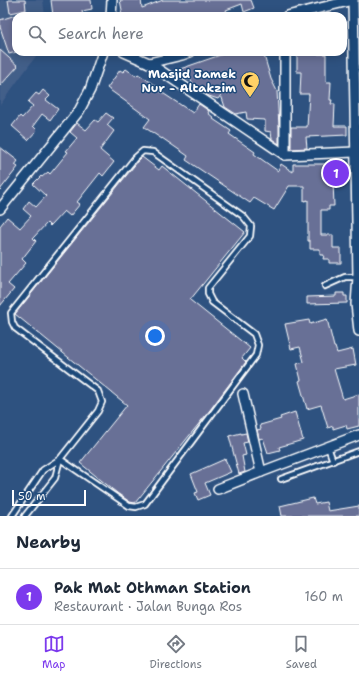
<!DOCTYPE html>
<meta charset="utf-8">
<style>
body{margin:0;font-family:"Shantell Sans",sans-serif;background:#f6f6f7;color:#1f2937}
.scale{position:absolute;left:12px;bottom:10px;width:74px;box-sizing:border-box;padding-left:4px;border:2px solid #fff;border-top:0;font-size:11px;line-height:14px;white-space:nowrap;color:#fff;-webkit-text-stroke:3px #1f4a7a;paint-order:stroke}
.you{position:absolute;left:155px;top:336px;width:14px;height:14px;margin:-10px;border:3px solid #fff;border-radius:50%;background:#1a73e8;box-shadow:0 0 0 6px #1a73e833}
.badge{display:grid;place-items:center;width:26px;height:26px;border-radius:50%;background:#7c3aed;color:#fff;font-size:13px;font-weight:700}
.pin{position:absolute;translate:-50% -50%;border:2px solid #fff;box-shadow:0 1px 4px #0006}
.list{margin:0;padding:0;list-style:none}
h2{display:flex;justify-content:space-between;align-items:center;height:52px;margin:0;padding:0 16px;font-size:17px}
h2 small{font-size:13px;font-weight:400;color:#747a83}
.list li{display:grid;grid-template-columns:26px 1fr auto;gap:12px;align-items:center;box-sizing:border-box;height:56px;padding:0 16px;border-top:1px solid #e0e1e3}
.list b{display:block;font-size:15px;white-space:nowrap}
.list p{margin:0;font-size:13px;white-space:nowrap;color:#747a83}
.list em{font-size:13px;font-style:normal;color:#747a83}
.icon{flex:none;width:22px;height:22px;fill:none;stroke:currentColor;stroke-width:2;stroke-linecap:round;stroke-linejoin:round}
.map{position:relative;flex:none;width:359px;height:516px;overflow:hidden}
.search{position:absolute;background:#fff;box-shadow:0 2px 10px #0003;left:12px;right:12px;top:12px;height:44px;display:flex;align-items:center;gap:10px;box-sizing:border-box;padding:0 14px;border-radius:12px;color:#747a83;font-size:15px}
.sheet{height:108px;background:#fff}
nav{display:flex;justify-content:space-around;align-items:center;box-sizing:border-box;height:56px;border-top:1px solid #e0e1e3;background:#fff;font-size:11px;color:#747a83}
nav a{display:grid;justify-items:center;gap:2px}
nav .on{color:#7c3aed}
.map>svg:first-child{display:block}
.built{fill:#435e89}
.building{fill:#687096;stroke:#fff}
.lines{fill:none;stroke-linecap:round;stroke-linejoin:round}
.service-casing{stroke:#fff;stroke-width:8}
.minor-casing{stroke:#fff;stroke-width:12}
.service{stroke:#1f4a7a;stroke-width:4.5}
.minor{stroke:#1f4a7a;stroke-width:9}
.labels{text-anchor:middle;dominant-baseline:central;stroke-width:3;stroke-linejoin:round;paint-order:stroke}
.poi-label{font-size:12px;font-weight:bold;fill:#fff;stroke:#1f4a7a;text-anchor:end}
</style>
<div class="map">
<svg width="359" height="516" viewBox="0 0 359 516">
<rect width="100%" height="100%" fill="#2e5280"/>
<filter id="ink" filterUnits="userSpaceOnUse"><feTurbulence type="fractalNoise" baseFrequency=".025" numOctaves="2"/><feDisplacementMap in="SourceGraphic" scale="8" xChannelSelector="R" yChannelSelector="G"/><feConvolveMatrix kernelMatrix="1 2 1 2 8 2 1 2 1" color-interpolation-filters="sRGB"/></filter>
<g filter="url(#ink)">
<polygon class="built" points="0,0 43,0 45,16 16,16 16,52 39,52 0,105"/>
<g class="building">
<polygon points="8,0 25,0 26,10 10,13"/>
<polygon points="51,0 91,0 92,9 82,11 83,16 53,16"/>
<polygon points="120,0 141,0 142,8 163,0 251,0 254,8 244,12 242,4 226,10 228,16 120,16 122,10"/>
<polygon points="16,15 16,52 9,54 0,27 0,20"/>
<polygon points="0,50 18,66 0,86"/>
<polygon points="229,52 263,52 271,79 277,91 279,127 279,144 272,139 271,132 265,131 265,120 247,119 246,112 236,114 225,107 221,95 218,99 209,96 194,86 190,79 185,80 180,69"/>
<polygon points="297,54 326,54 326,82 331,82 330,100 332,100 331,104 335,104 334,126 347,126 347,135 306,137 307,148 291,149 291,127 307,127 309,94 300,94 301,72 297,72"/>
<polygon points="126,69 136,76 138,74 160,88 158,90 193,113 199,104 209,111 208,113 214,118 213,119 231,131 229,134 255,152 254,154 278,171 281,164 293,172 293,164 335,164 335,181 333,181 334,206 329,206 329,210 321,210 321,235 333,235 333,248 341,248 341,263 329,263 329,259 323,259 324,255 320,255 320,249 310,249 310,241 308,241 308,200 304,201 304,186 289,186 274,210 254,198 250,203 186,160 188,156 162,138 162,139 144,127 150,119 107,88 120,70 123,72"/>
<polygon points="43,90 50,96 46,100 58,109 50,120 42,114 33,126 37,130 28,140 12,126 20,116 22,118 33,106 28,102 36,93 39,95"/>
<polygon points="106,113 113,118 107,125 114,131 100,150 114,162 103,176 100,173 77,202 80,204 70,216 64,211 50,226 47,223 33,238 36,241 22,259 26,263 8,284 14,289 0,306 0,226 7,217 20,228 31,216 23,209 29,201 36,207 46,196 33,184 41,176 42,177 48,172 50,174 68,152 66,151 77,138 70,132 77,123 86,130 95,120 98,122"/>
<polygon points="0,147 18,161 15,165 18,167 0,190"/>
<polygon points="142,157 159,170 162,166 245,232 190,300 250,348 242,358 246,362 210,410 135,503 130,502 117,493 80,463 127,405 15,314 138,161"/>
<polygon points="336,293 344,293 344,296 347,296 347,303 307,304 307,297 336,296"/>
<polygon points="327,319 334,347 335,347 337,353 353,349 356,365 334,369 343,399 359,394 359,426 347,429 346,425 333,429 333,426 328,428 321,405 307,409 299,381 301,380 297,364 304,362 300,347 291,349 285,324 309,320 310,324"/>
<polygon points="295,412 303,440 279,447 280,450 268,453 263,438 259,439 257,430 261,429 260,425 281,419 280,417"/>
<polygon points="241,433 241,434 246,433 248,442 243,443 246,455 242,456 245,472 239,474 229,436"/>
<polygon points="225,459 231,472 205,483 210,495 198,500 195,493 198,492 191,474"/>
<polygon points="313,498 315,504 326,502 328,511 359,506 359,516 282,516 280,506"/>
</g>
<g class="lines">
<g class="service-casing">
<g id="service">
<polyline points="325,286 345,277 358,277"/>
<polyline points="328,447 333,461"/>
<polyline points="281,479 359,451"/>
<polyline points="12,516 43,470 60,459 98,411 102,402 98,391 15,328 12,322 11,313 135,158 143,151 153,152 243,216 251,226 250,236 208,288 208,294 212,302 254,334 258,345 256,355 145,504 136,507 129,506 60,459"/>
<polyline points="25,516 55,478 60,459"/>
</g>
</g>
<g class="minor-casing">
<g id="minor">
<polyline points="353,0 358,277 356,304 359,331"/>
<polyline points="111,16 112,0"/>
<polyline points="287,16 353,0"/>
<polyline points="124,52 149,63 182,55 190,52"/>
<polyline points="149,63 285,155 355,152"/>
<polyline points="285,155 285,52"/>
<polyline points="0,209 79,111 90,90 103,52"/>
<polyline points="243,394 261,472"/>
<polyline points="218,489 261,472 359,435"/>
</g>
</g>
<use href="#service" class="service"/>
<use href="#minor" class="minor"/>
</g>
</g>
<defs>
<g id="mosque-pin" transform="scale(1)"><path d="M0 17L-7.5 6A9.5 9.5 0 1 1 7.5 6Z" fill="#ffd166" stroke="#1f4a7a"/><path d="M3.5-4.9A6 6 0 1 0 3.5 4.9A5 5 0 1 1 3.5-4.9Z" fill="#111"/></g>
</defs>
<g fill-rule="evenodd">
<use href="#mosque-pin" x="250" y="81"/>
</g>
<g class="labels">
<g class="poi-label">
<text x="236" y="74">Masjid Jamek<tspan x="236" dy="14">Nur - Altakzim</tspan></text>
</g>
</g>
</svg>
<div class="scale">50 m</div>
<div class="you"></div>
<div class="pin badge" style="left:336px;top:173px">1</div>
<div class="search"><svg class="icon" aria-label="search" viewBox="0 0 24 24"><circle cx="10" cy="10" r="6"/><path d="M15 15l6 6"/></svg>Search here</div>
</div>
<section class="sheet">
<h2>Nearby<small></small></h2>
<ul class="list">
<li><span class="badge">1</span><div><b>Pak Mat Othman Station</b><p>Restaurant · Jalan Bunga Ros</p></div><em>160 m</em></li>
</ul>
</section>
<nav>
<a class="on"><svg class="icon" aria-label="map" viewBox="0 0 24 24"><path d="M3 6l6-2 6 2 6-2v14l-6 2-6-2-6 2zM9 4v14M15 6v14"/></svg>Map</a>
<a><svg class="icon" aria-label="directions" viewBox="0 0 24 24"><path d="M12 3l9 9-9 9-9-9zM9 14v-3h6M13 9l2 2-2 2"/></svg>Directions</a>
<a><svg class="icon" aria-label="saved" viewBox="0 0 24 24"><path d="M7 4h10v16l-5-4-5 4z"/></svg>Saved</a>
</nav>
